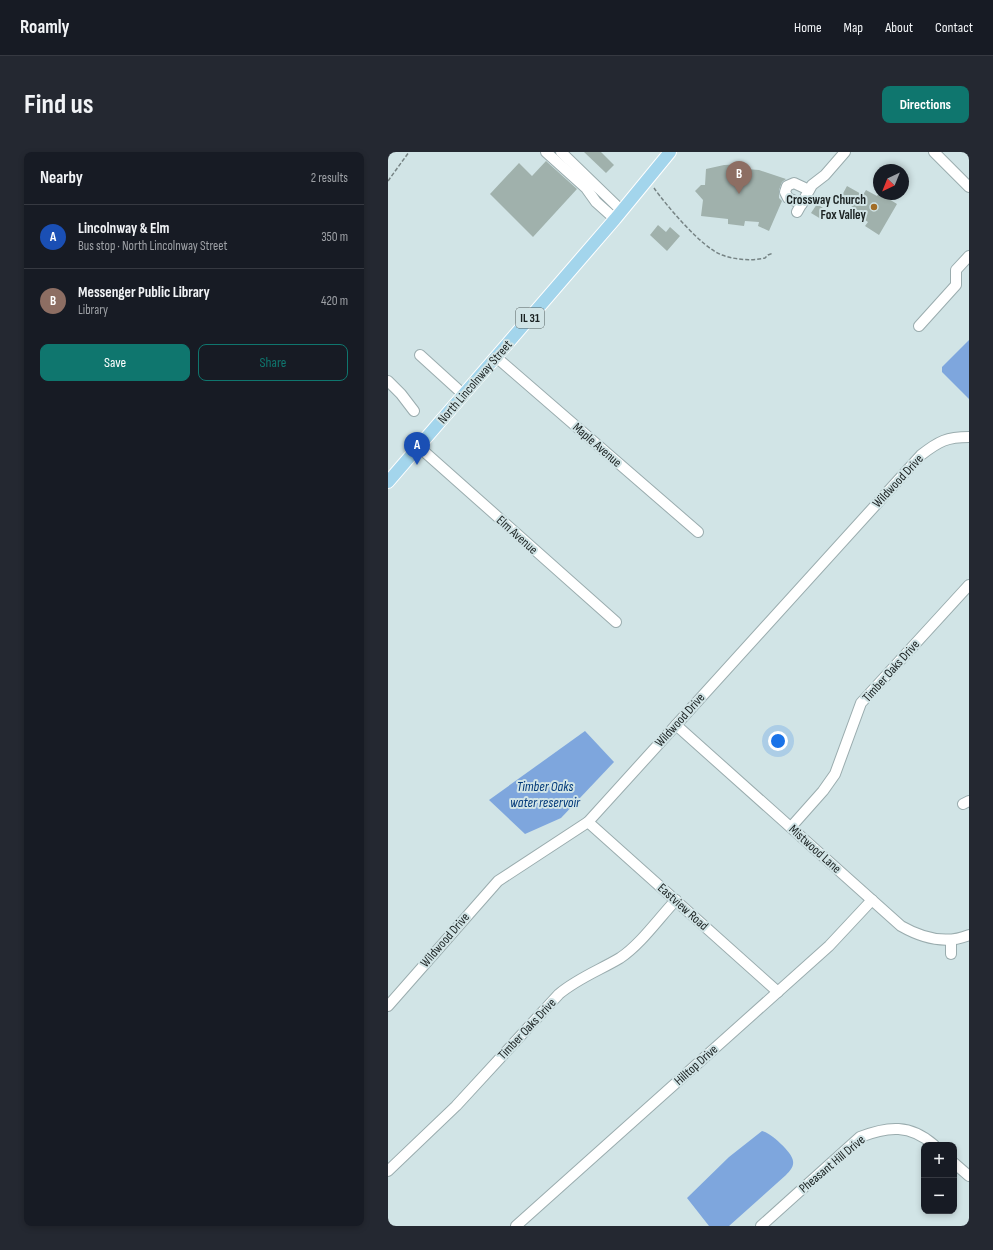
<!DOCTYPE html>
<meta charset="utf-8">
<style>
body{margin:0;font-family:"Sofia Sans Condensed",sans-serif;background:#242831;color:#f1f3f6}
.controls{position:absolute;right:12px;bottom:12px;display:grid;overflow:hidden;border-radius:8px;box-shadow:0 2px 6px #0003}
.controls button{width:36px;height:36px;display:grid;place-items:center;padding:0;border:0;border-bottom:1px solid #363941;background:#171b24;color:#f1f3f6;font:20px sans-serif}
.compass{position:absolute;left:485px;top:12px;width:36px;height:36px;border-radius:50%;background:#171b24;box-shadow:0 2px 6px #0003;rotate:223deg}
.you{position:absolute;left:390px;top:589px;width:14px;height:14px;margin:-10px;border:3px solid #fff;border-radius:50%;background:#1a73e8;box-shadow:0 0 0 6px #1a73e833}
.badge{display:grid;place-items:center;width:26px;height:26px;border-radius:50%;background:#0f766e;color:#fff;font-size:13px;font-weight:700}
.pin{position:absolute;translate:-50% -33px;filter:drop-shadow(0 1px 2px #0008)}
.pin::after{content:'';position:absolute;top:21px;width:14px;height:12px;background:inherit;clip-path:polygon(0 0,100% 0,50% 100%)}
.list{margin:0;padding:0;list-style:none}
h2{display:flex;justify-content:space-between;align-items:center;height:52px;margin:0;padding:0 16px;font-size:17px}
h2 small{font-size:13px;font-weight:400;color:#9ea1a6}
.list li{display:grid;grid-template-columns:26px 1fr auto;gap:12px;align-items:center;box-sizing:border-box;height:64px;padding:0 16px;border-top:1px solid #363941}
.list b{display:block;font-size:15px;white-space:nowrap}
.list p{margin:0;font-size:13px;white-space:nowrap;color:#9ea1a6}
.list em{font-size:13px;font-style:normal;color:#9ea1a6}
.actions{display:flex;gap:8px;padding:12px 16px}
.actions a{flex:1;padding:9px 0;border:1px solid #0f766e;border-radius:8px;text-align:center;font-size:14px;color:#0f766e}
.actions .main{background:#0f766e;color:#fff}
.map{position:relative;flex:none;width:581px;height:1074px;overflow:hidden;border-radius:8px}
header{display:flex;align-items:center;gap:24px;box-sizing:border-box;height:56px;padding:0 20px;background:#171b24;border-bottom:1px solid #363941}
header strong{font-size:19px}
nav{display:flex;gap:22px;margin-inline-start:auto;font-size:14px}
.intro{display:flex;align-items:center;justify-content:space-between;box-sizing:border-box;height:96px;padding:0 24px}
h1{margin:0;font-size:28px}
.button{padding:10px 18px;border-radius:8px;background:#0f766e;color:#fff;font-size:14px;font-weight:700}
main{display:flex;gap:24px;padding:0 24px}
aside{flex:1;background:#171b24;border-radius:8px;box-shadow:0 2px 6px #0003}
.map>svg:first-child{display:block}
.water{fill:#7ea6dd}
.building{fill:#a0b1ac}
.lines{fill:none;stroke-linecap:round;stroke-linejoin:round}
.minor-casing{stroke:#9aacae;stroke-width:12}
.major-casing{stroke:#fff;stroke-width:14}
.path{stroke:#768384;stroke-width:1.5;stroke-dasharray:4 2;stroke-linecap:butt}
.minor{stroke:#fff;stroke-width:10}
.major{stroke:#a3d5ec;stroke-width:12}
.poi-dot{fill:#a26d26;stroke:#d1e4e6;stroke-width:1.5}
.labels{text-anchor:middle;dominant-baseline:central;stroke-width:4;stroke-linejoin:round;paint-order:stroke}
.shield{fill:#d1e4e6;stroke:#515c5c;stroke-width:1}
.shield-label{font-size:12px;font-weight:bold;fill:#1a2121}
.poi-label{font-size:13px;font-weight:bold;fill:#1a2121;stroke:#d1e4e6;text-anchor:end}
.street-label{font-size:13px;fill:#1a2121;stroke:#d1e4e6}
.water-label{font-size:14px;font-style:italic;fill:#003878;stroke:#d1e4e6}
</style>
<header>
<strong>Roamly</strong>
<nav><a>Home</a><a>Map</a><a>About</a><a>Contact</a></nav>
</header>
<div class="intro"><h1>Find us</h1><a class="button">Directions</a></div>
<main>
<aside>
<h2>Nearby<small>2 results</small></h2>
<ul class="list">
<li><span class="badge" style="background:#1a4fb4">A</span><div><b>Lincolnway &amp; Elm</b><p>Bus stop · North Lincolnway Street</p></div><em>350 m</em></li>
<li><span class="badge" style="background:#8d6e63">B</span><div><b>Messenger Public Library</b><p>Library</p></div><em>420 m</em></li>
</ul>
<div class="actions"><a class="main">Save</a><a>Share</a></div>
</aside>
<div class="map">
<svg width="581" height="1074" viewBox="0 0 581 1074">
<rect width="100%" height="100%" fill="#d1e4e6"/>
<g class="water">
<polygon points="581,188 581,247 554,220 554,215"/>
<polygon points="197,579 226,610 173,666 137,682 101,648"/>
<path d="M374,979c8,1 31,22 31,30 1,6 -3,10 -7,14l-57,51h-20l-22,-28 42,-41z"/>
</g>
<g class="building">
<polygon points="196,0 213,0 226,13 218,21"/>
<polygon points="158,9 189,37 145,85 102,42 131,11 144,24"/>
<polygon points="358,12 358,17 371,18 398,27 394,30 391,38 391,46 394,49 381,79 370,74 371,70 357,69 356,74 340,72 340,67 313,64 315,48 307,39 313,33 317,33 318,17 336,13"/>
<polygon points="459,34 475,43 478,38 489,44 491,41 509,52 491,83 477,74 480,70 469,63 471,59 452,47"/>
<polygon points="429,52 438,58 433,67 423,61"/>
<polygon points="270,73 278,80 282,75 292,84 279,99 262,83"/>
</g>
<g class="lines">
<g class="minor-casing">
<g id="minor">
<polyline points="158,0 198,36 208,50 227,67"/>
<polyline points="173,0 234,59"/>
<polyline points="546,0 581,35"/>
<polyline points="414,52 400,46 397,40 399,34 406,31 421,38"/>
<polyline points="409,60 424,33 437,23 457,0"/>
<polyline points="531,174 568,133 568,118 581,104"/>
<polyline points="32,203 76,243"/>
<polyline points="108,205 310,380"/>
<polyline points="0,229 13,242 26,259"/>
<polyline points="31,295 228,470"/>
<path d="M288,573l225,201c21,12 44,19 68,9"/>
<polyline points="575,652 581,649"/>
<polyline points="200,670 390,840"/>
<polyline points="403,675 435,639 447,622 473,551 581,433"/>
<polyline points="563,788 563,802"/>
<path d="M0,854l110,-125 90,-59 333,-367c18,-14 26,-18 48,-18"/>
<polyline points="566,1011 581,1024"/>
<path d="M0,1019l68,-65 103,-112c19,-16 41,-24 61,-36 20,-13 39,-40 56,-58"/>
<polyline points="128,1074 441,794 484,748"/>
<path d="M373,1074l99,-89c28,-11 50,-13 74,8"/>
</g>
</g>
<g class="major-casing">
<polyline id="major" points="0,330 227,67 282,0"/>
</g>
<g class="path">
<polyline points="0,29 21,0"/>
<path d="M266,36c12,17 48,60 68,67 14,5 29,6 43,3l3,-3 5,-2"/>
</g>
<use href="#minor" class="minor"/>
<use href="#major" class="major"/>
</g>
<circle class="poi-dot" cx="486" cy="55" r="4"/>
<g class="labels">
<rect class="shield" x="128" y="156" width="28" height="20" rx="3"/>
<g class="shield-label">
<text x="142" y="166">IL 31</text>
</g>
<g class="poi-label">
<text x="478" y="48">Crossway Church<tspan x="478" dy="15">Fox Valley</tspan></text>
</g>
<g class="street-label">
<text transform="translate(87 230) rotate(-49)">North Lincolnway Street</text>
<text transform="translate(209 293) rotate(41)">Maple Avenue</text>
<text transform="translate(510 329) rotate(-47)">Wildwood Drive</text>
<text transform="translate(129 383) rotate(42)">Elm Avenue</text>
<text transform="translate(503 519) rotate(-48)">Timber Oaks Drive</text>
<text transform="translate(292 568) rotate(-48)">Wildwood Drive</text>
<text transform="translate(427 697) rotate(42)">Mistwood Lane</text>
<text transform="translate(295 755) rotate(42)">Eastview Road</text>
<text transform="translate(57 788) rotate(-49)">Wildwood Drive</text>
<text transform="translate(139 877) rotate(-47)">Timber Oaks Drive</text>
<text transform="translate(308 913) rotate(-42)">Hilltop Drive</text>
<text transform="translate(444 1012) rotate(-40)">Pheasant Hill Drive</text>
</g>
<g class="water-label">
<text x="157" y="634">Timber Oaks<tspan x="157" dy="16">water reservoir</tspan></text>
</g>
</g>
</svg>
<div class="controls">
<button>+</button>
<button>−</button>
</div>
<svg class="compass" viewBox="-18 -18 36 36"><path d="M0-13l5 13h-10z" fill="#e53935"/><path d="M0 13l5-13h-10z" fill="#9ea1a6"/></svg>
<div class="you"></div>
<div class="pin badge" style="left:29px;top:313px;background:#1a4fb4">A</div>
<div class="pin badge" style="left:351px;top:42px;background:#8d6e63">B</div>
</div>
</main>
